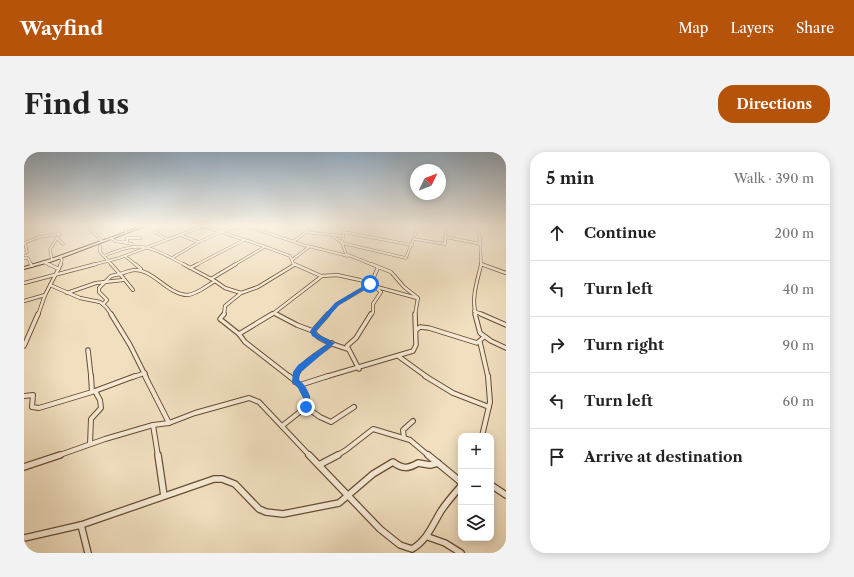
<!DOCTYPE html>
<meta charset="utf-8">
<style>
body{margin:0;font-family:"Libre Caslon Text",serif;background:#f2f2f2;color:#222}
.controls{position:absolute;right:12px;bottom:12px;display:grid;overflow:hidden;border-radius:8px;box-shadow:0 2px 10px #0003}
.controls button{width:36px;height:36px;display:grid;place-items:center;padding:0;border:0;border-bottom:1px solid #e0e0e0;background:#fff;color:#222;font:20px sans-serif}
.compass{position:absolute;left:386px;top:12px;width:36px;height:36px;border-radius:50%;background:#fff;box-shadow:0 2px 10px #0003;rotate:47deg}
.stop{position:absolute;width:12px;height:12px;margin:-9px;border:3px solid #1a73e8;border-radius:50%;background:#fff}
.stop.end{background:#1a73e8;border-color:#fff;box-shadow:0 1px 4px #0008}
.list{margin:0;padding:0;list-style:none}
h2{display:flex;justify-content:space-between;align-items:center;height:52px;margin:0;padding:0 16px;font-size:17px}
h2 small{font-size:13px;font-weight:400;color:#767676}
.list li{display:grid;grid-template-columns:26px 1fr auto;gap:12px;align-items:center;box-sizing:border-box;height:56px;padding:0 16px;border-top:1px solid #e0e0e0}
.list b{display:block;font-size:15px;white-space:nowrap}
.list em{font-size:13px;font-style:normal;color:#767676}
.icon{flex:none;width:22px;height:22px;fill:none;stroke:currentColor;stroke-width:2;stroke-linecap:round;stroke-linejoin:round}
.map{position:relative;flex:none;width:482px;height:401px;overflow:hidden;border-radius:16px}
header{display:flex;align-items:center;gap:24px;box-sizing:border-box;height:56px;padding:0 20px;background:#b45309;color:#fff}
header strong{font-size:19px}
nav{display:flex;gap:22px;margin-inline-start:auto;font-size:14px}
.intro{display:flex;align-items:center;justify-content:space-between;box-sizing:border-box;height:96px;padding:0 24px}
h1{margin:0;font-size:28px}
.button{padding:10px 18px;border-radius:16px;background:#b45309;color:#fff;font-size:14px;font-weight:700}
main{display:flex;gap:24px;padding:0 24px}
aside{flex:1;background:#fff;border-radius:16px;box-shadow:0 2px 10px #0003}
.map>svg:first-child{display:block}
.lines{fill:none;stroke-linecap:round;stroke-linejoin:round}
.street-far4-casing{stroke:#664c31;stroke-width:3}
.street-far3-casing{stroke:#664c31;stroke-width:4}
.street-far2-casing{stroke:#664c31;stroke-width:5.5}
.street-far1-casing{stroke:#664c31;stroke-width:6}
.street-casing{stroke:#664c31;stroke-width:8}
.secondary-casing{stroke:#371b01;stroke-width:2}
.street-far4{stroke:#f6ead6;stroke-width:2}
.street-far3{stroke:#f6ead6;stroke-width:2.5}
.street-far2{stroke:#f6ead6;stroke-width:3.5}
.street-far1{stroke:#f6ead6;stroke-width:4}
.street{stroke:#f6ead6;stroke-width:5.5}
.secondary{fill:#f6ead6;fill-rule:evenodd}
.route{fill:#1a73e8}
</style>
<header>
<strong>Wayfind</strong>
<nav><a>Map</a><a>Layers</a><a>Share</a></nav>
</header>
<div class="intro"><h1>Find us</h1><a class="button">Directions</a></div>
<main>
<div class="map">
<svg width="482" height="401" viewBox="0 0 482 401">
<rect width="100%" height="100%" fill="#f1dfc0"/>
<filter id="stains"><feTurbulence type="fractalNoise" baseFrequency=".005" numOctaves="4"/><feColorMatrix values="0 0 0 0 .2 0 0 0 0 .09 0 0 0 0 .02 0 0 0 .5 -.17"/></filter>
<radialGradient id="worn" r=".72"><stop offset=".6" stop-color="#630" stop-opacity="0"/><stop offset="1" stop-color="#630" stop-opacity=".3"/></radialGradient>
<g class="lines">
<g class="street-far4-casing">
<g id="street-far4">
<polyline points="65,73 69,80 78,89"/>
<polyline points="101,73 102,80"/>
<polyline points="142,73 131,80 143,87"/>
<polyline points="220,73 285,95 268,108"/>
<polyline points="321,73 318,91 322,102 349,113"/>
<polyline points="406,73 421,75"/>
<polyline points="451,73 456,85 457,113"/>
<polyline points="178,75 183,75 197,80 216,73"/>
<polyline points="67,76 77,73"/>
<polyline points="281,80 318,84"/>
<polyline points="319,80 388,93"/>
<polyline points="156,83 174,90"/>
<polyline points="309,84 318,91 382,106 395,73"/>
<polyline points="421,85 457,92"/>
<polyline points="33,86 39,92"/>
<polyline points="87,86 91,89 108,92"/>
<polyline points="390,87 421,92 422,73"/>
<polyline points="270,89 291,73"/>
<polyline points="100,90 103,90 103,86 117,86"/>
<polyline points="0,91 15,85 35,82"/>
<polyline points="76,94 76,100 80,104"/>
<polyline points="239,94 266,104 270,113"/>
<polyline points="284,94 324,104"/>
<polyline points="0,101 3,100 1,91"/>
<polyline points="101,104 112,113"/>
<polyline points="36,105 38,108 36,113"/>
<polyline points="0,106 4,106 7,113"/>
<polyline points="148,106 175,90 197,80 239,94 239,96 210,113"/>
<polyline points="28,108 26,97 35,83 34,78 45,73"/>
<polyline points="20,110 26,113"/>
<polyline points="68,113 95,106 182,73"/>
<path d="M88,113l-8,-9c38,-17 46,-9 81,9"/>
<polyline points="172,113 220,88"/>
</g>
</g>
<g class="street-far3-casing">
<g id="street-far3">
<polyline points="7,112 8,114"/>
<polyline points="24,112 35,117"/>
<polyline points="87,112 96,122"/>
<polyline points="111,112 117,117"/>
<polyline points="270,112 297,124 313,123 336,128 348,133 357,140 349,152 349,160 347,163"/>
<polyline points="347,112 367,120 380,135 394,146 391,163"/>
<polyline points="457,112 482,121"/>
<polyline points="166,116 174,112"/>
<polyline points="96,122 109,138"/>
<path d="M96,122c4,-1 10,-4 15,-4 19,0 32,24 52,25 9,0 21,-10 28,-14l-32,-17"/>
<polyline points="187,127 212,112"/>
<polyline points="191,129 201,136 217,141"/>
<polyline points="0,131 72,112"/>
<polyline points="26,133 56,146 76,150 82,155 88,163"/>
<polyline points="353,135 393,146"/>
<polyline points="43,141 72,131 99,128"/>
<polyline points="0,149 21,143"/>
<polyline points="79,152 83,148 75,140 75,136 87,124 96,122"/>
<polyline points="450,159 459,163"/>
<polyline points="14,163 21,143 37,112"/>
<polyline points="200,163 201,154 217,141 234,135 270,113"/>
<polyline points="247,163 250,161"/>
<polyline points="254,163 250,161 298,124"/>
<polyline points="303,163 313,152 347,132 354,115"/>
<path d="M452,163c-5,-17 1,-33 5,-50"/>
</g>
</g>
<g class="street-far2-casing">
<g id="street-far2">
<polyline points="87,162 106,193 122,225"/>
<polyline points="200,162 196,167 215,182 221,190 266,225"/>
<path d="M252,162l21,11 16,6c5,10 24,14 34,18"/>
<polyline points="451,162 456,181 467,189 482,196"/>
<polyline points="457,162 482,173"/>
<polyline points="392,178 396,175 405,176 453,191 460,185"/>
<polyline points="289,179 304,162"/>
<polyline points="215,182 248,162"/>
<polyline points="456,190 464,225"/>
<polyline points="0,194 14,162"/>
<polyline points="64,198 67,225"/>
<polyline points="374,204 403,225"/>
<polyline points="335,217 323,194 332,186 347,162"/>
<polyline points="109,225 121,221"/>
<path d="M272,225c5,-16 24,-23 36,-34"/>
<polyline points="301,225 389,199 392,193 391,162"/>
</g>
</g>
<g class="street-far1-casing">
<g id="street-far1">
<polyline points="67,224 68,240"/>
<polyline points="121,224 145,271"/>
<polyline points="265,224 276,233 304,224"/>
<polyline points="401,224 429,241 465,255"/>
<polyline points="271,230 272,224"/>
<polyline points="0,244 9,243 8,255 15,256 68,240 111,224"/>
<polyline points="282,255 296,265 307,270 330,255"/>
<polyline points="129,273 134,304"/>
<polyline points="258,274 282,255 283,245 276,233"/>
<polyline points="458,284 466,250 464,224"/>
<polyline points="380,286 379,278 389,269"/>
<polyline points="66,292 67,267 77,256 76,248 71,239"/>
<polyline points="33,304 81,287 129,273 145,271 171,261 225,246 235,250 286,304"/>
<polyline points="312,304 322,298 349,277 386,288 405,304"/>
</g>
</g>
<g class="street-casing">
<g id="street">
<polyline points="134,303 140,344"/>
<path d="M285,303l71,74 20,16 12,4c15,-9 20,-23 29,-38 6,-9 13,-17 20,-25"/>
<polyline points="404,303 437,330"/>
<polyline points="295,313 314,303"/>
<polyline points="0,315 36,303"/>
<polyline points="467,333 482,343"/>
<polyline points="57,373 64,401"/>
<polyline points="404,385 421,391 437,401"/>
<path d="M0,386l57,-13 133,-46h8l13,5 24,25 7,3 17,2 56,-11 34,-29 20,-12c9,7 15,7 25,1l12,2 8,-2"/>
</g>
</g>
<g class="secondary-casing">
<polygon id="secondary" points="122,73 124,73 29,109 0,117 0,115 27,107"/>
</g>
<use href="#street-far4" class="street-far4"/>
<use href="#street-far3" class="street-far3"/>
<use href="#street-far2" class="street-far2"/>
<use href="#street-far1" class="street-far1"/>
<use href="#street" class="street"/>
<use href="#secondary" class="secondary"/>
</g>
<linearGradient id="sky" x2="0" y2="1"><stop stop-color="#92aabe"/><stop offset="0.57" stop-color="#f9f1e3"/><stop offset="1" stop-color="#f9f1e3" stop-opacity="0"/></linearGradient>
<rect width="482" height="129" fill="url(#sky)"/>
<path class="route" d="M345,131l4,1 -34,21 -23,26 1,3 18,9 -35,30 -1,7c9,7 14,19 10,30h-6v-12l-5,-10 -6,-6 1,-10 5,-7 29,-21 -15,-8 -2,-5 25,-28z"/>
<rect width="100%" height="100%" filter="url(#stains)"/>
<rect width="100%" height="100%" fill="url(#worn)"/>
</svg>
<div class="controls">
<button>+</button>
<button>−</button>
<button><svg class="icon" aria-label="layers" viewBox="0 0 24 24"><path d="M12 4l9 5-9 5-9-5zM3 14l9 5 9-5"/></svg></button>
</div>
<svg class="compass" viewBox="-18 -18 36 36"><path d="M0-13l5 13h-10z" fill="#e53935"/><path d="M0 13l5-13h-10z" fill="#767676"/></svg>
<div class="stop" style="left:346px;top:132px"></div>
<div class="stop end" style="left:282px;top:255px"></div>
</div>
<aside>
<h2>5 min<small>Walk · 390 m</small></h2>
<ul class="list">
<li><svg class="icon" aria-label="ahead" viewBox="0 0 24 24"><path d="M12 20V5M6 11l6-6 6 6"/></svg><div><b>Continue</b></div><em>200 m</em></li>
<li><svg class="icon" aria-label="left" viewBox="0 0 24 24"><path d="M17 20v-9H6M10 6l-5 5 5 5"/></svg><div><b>Turn left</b></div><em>40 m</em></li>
<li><svg class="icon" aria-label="right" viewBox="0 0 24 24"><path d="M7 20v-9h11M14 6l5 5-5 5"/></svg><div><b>Turn right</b></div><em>90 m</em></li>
<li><svg class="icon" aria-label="left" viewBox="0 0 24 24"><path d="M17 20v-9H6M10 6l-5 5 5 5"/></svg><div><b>Turn left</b></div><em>60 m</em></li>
<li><svg class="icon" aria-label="arrive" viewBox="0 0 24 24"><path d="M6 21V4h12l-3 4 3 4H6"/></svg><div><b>Arrive at destination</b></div></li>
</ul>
</aside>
</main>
